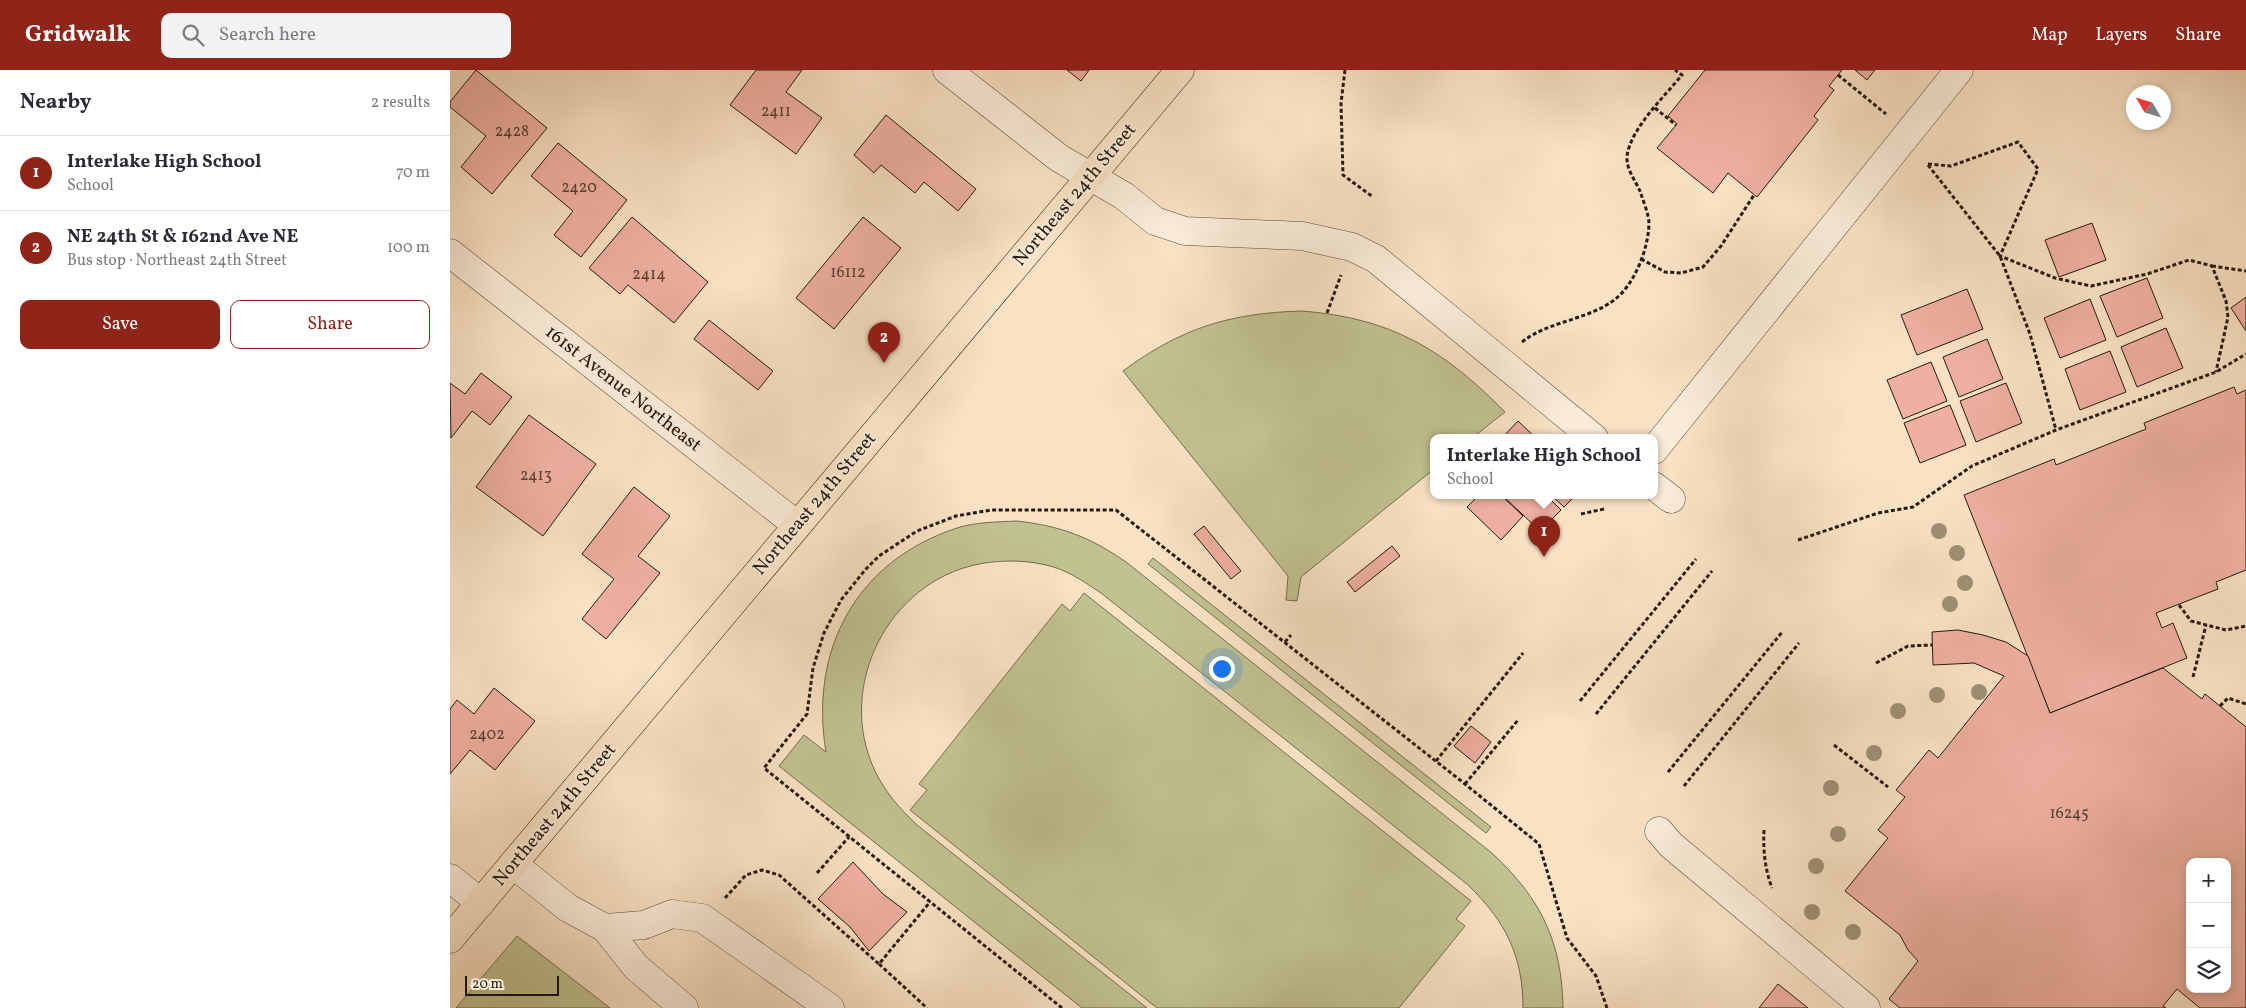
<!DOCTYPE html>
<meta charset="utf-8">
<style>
body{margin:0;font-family:Vollkorn,serif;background:#f2f2f3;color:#2b2b33}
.controls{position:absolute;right:15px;bottom:15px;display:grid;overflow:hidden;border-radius:10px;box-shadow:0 2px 8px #0003}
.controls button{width:45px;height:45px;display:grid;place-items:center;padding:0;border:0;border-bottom:1px solid #e1e1e2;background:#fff;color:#2b2b33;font:25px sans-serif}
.compass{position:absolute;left:1676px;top:15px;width:45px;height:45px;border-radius:50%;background:#fff;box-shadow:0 2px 8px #0003;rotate:308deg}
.scale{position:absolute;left:15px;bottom:12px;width:94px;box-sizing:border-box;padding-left:5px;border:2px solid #261a0e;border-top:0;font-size:14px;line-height:18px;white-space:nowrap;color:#261a0e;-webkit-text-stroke:4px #fbecd9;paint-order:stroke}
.you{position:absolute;left:771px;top:598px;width:18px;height:18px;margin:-12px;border:4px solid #fff;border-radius:50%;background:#1a73e8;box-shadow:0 0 0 8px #1a73e833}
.badge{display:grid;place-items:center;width:32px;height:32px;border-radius:50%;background:#8f2418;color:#fff;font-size:16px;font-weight:700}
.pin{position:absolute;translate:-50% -41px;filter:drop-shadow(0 1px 2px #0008)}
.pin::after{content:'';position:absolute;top:26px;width:18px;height:15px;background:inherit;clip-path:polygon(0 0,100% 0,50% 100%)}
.popup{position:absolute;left:980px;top:364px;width:228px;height:65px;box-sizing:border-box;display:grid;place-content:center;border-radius:10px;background:#fff;filter:drop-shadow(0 1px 4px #0005);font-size:16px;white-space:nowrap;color:#7c7c81}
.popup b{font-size:19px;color:#2b2b33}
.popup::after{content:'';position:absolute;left:50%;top:100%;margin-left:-10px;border:10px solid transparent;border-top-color:#fff}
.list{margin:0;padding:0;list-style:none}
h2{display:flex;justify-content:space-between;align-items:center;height:65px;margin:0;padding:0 20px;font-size:21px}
h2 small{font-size:16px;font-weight:400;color:#7c7c81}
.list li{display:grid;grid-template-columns:32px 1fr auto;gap:15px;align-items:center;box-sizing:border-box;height:75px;padding:0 20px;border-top:1px solid #e1e1e2}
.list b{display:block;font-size:19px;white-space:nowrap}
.list p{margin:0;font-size:16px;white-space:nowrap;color:#7c7c81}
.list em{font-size:16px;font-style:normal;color:#7c7c81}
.actions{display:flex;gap:10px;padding:15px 20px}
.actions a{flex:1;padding:11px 0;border:1px solid #8f2418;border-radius:10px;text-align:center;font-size:18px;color:#8f2418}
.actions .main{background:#8f2418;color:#fff}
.icon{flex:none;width:28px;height:28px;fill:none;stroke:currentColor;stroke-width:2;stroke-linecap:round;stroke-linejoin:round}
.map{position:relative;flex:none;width:1796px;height:938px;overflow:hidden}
header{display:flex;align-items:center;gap:30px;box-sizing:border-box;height:70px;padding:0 25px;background:#8f2418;color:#fff}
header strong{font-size:24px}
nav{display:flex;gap:28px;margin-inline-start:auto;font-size:18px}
.search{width:350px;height:45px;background:#f2f2f3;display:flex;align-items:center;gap:12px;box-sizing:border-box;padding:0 18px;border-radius:10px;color:#7c7c81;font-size:19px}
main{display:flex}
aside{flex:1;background:#fff}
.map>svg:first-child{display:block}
.green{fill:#c1c291;stroke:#746e50}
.building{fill:#efb0a1;stroke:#261a0e;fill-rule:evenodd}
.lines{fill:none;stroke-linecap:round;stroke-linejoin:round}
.minor-casing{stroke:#5b4c3c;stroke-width:29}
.major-casing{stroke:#261a0e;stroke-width:29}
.path{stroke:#261a0e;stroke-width:3;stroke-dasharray:4 2.5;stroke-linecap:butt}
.minor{stroke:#fbecd9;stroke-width:28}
.major{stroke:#f9e2c4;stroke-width:28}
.tree{fill:#9e9075}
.labels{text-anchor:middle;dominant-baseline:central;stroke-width:4;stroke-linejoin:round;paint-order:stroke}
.number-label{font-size:16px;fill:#584033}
.street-label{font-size:19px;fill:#261a0e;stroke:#fbecd9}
</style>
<header>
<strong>Gridwalk</strong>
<div class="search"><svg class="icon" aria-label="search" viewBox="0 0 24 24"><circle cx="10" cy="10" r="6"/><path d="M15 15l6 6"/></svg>Search here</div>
<nav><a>Map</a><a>Layers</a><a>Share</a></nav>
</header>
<main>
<aside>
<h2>Nearby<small>2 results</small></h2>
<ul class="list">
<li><span class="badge">1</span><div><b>Interlake High School</b><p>School</p></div><em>70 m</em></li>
<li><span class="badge">2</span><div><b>NE 24th St &amp; 162nd Ave NE</b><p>Bus stop · Northeast 24th Street</p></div><em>100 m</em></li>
</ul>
<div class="actions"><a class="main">Save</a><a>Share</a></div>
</aside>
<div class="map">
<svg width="1796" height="938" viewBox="0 0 1796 938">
<rect width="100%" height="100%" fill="#f9e2c4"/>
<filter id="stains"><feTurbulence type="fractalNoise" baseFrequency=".004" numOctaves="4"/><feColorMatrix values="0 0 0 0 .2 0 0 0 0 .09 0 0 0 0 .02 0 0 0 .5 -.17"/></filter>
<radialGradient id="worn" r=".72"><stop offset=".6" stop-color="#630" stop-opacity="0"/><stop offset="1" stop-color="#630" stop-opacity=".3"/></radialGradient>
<g class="green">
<path d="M852,241c89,7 141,38 203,101l-33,26h-38v31l-133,108 -4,24 -11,-1 2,-24 -165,-205c58,-43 107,-58 179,-60z"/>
<path d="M567,451c44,5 73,16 109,41l367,292c48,45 69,88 70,154h-40c0,-53 -18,-87 -55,-123l-367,-292c-12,-8 -25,-17 -39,-23 -26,-10 -56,-11 -83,-6 -91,18 -144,123 -104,207 10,21 25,38 42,54l230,183h-65l-303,-242 25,-31 22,17c-17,-102 30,-191 131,-224 19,-6 40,-6 60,-7z"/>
<polygon points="703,488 1041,757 1036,763 698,494"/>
<polygon points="634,523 1021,831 1006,849 1015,856 949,938 707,938 460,740 477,720 469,714 612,534 620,541"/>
<polygon points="67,866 160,938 6,938"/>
</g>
<g class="building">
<polygon points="26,0 97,58 42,124 11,97 36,66 0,37 0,32"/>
<polygon points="306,0 352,0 336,22 372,48 346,84 280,35"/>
<polygon points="617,0 639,0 631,11"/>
<polygon points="1255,0 1392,0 1379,16 1384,20 1364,46 1368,50 1307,127 1278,103 1263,123 1207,78 1227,54 1218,46"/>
<polygon points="1405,0 1425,0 1417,10"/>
<polygon points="436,45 526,119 508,141 474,112 465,123 431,95 424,103 404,85"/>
<polygon points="108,73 177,130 131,187 104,165 123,141 81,106"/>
<polygon points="182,147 258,212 224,253 178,215 170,224 139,198"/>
<polygon points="413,147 451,178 384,259 346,228"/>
<polygon points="1642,153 1656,190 1609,207 1595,170"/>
<polygon points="1697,208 1713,248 1667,267 1650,226"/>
<polygon points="1517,219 1533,259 1467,285 1451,245"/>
<polygon points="1796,227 1796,261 1781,238"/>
<polygon points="1640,229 1656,270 1610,288 1594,248"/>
<polygon points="259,250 323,301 308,320 244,269"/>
<polygon points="1716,258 1733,298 1687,317 1671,277"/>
<polygon points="1537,269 1553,309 1509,327 1493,287"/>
<polygon points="1660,281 1676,322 1630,340 1615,299"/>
<polygon points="1481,292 1497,331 1453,349 1437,310"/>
<polygon points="31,303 62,327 40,355 22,341 1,368 0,313 15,324"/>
<polygon points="1556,313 1572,353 1526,372 1510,331"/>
<polygon points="1784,317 1787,324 1796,320 1796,500 1766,512 1768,519 1706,543 1712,558 1723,553 1737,588 1600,643 1514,425 1604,389 1606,395 1696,359 1694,353"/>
<polygon points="1500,335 1516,375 1470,393 1454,353"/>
<polygon points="79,345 146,394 93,466 26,417"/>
<polygon points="1068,351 1086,368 1052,368"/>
<polygon points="184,417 220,446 188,486 210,503 156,569 132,549 164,509 132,484"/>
<polygon points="1028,426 1052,426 1073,446 1051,470 1017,437"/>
<polygon points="1053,426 1097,426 1111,440 1090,461"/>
<polygon points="1102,426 1125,426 1114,437"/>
<polygon points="754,456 791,501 781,509 744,464"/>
<polygon points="942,476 950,486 905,522 897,512"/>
<path d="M1508,560l25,5 23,7 22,14 22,57 113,-45 39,31 3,-5 41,33v281h-46l-23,-19 -14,17 3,2h-266l-11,-9 29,-38 -10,-11 -8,-15 -55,-44 43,-53 -10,-8 27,-33 -9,-7 33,-40 9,8 66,-82 -30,-13 -41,2 -1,-33zM1740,792h37v127h-37z"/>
<polygon points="44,618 85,651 45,700 20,680 0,704 0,639 7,630 24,644"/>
<polygon points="1021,656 1041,672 1025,693 1004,676"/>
<polygon points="403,792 433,824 457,842 419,881 400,857 368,829"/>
<polygon points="1328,914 1358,938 1309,938"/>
</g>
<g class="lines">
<g class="minor-casing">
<g id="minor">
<polyline points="497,0 609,88 674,126 705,151 735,161 852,166 902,177 926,189 1144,368"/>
<polyline points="0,183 347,455"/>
<polyline points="1204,380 1509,0"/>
<polyline points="1204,416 1221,429"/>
<polyline points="1209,761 1221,775 1416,938"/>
<polyline points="63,794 118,838 155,858 194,855 222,844 252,848 380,938"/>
<polyline points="0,808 31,833"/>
<polyline points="155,858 186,897 234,938"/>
</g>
</g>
<g class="major-casing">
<polyline id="major" points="0,869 730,0"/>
</g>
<g class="path">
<polyline points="895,0 891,33 893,105 923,127"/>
<polyline points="1388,5 1436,44"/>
<polyline points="1205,38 1226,55"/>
<polyline points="1478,94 1501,96 1568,72 1588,99 1550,186 1605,208 1641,216 1697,204 1739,190 1762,196 1776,231 1778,247 1766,302"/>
<polyline points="1478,95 1550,186 1580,264 1606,360"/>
<polyline points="1191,189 1215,202 1231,203 1253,197 1271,176 1304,125"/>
<polyline points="1762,196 1796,201"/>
<polyline points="877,243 891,205"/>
<path d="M1072,272c29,-23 73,-22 99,-48 16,-17 27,-46 28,-70 0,-10 -6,-23 -9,-33 -5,-11 -14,-22 -13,-35 4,-28 37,-59 55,-81l-7,-5"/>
<polyline points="1131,444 1154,439"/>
<polyline points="1348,470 1428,443 1463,437 1522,396 1606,360 1766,302 1796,284"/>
<polyline points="1729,535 1741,551 1776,560 1796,556"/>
<polyline points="835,572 841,565"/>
<polyline points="1426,593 1458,576 1482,575"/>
<polyline points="1743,607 1756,555"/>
<polyline points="1130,631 1246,489"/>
<polyline points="1770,636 1778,628 1796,634"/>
<polyline points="1146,644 1262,501"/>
<polyline points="1384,675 1438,717"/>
<polyline points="986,691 1073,583"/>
<polyline points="1218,702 1333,561"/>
<polyline points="1015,714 1068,650"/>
<polyline points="1234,716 1349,573"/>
<path d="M1314,760c-1,21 1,39 8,58"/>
<polyline points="367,803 399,767"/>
<polyline points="275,828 296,805 312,800 329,805 429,894 480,832"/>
<polyline points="429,894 477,938"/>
<polyline points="612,938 314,698 357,644 363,598 374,563 391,530 415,500 429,486 467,461 506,446 541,440 666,440 1015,714 1089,774 1117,868 1146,906 1157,938"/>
</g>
<use href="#minor" class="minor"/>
<use href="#major" class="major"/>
</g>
<g class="tree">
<circle cx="1489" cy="461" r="8"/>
<circle cx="1507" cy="483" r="8"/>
<circle cx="1515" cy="513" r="8"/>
<circle cx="1500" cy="534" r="8"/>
<circle cx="1529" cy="622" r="8"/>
<circle cx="1487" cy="625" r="8"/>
<circle cx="1448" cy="641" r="8"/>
<circle cx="1424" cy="683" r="8"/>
<circle cx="1381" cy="718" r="8"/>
<circle cx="1388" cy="764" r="8"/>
<circle cx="1366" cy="796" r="8"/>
<circle cx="1362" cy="842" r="8"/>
<circle cx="1403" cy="862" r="8"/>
</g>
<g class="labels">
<g class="number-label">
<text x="326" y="42">2411</text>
<text x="62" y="62">2428</text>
<text x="129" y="118">2420</text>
<text x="398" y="203">16112</text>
<text x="199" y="205">2414</text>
<text x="86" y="406">2413</text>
<text x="37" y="665">2402</text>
<text x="1619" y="744">16245</text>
</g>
<g class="street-label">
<text transform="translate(625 125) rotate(-50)">Northeast 24th Street</text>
<text transform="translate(173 319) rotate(38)">161st Avenue Northeast</text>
<text transform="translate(365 434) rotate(-50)">Northeast 24th Street</text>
<text transform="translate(105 745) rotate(-50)">Northeast 24th Street</text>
</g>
</g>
<rect width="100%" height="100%" filter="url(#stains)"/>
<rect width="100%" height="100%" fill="url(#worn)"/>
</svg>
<div class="controls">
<button>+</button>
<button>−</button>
<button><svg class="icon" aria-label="layers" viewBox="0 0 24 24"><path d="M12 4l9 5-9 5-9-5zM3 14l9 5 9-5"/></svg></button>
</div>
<svg class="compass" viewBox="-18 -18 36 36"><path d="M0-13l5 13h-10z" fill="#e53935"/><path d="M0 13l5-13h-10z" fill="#7c7c81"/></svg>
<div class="scale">20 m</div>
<div class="you"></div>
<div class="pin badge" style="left:1094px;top:487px">1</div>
<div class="popup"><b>Interlake High School</b>School</div>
<div class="pin badge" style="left:434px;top:293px">2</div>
</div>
</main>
